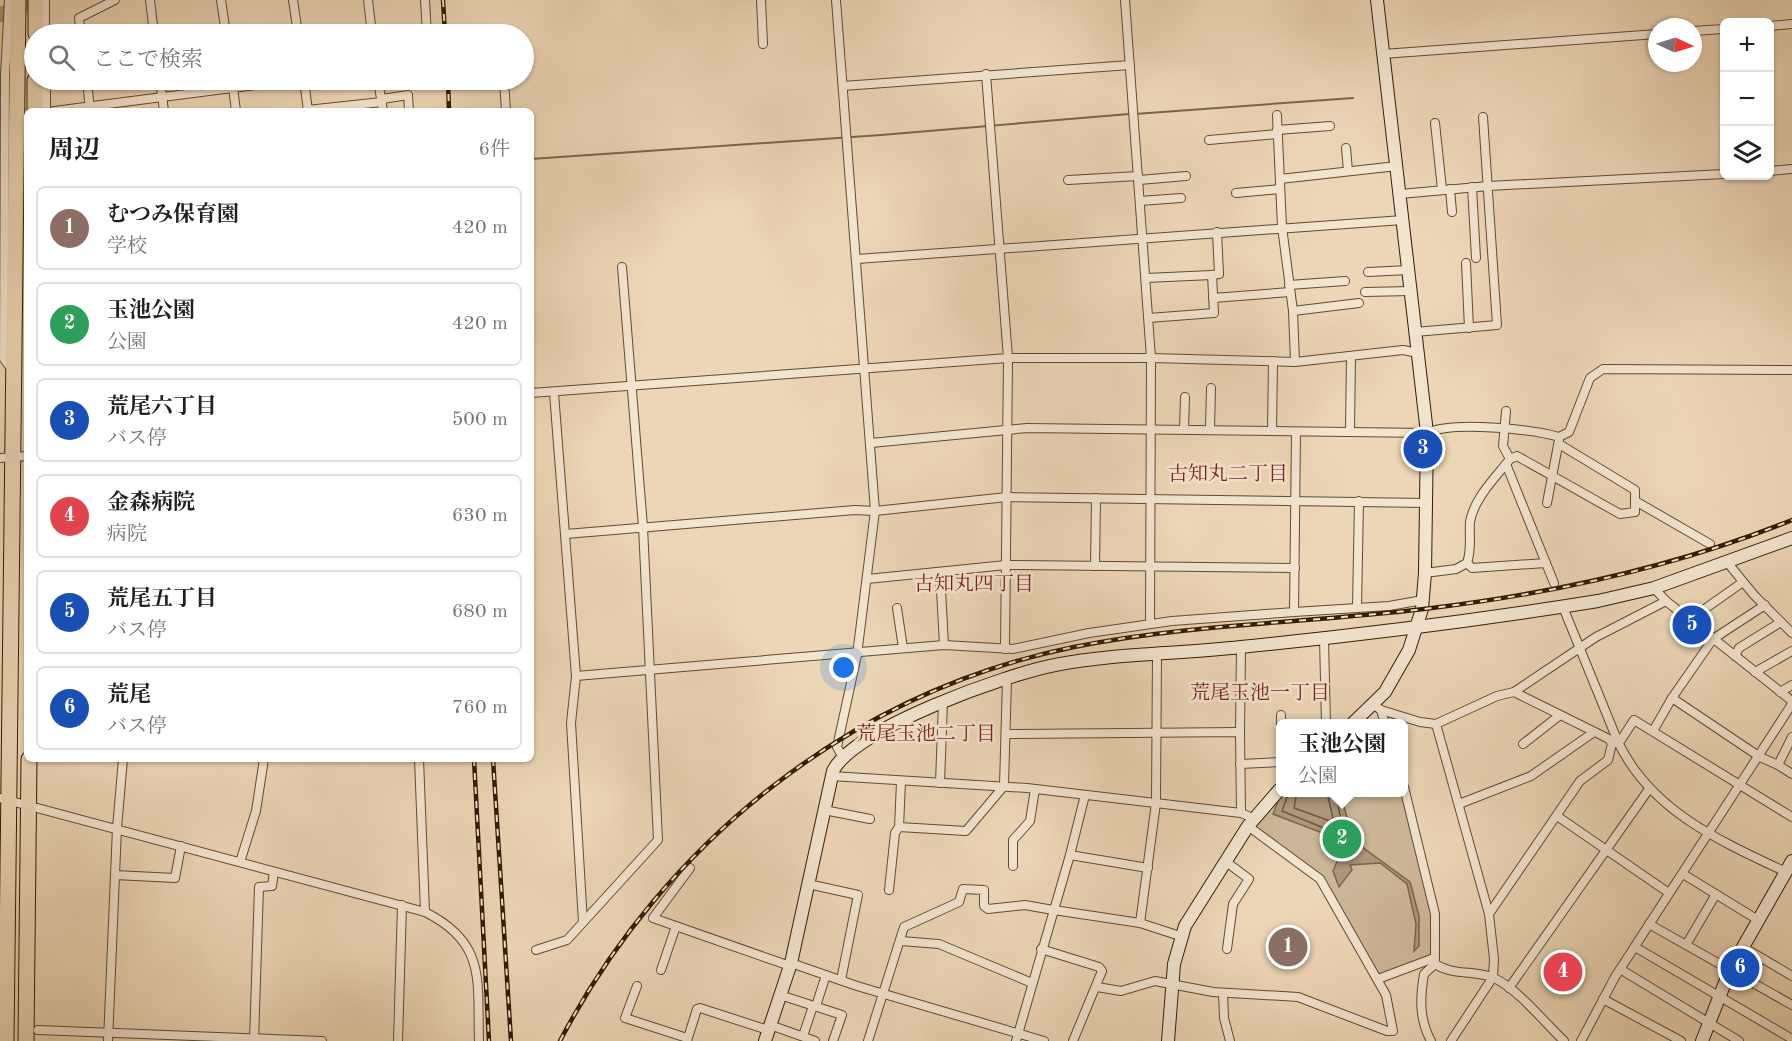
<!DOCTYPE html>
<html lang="ja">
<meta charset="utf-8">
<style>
body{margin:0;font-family:"Old Standard TT","Noto Serif JP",serif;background:#f6f6f6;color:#202124}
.controls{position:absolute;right:18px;top:18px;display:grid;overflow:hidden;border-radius:9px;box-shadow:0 2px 4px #0004}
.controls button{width:54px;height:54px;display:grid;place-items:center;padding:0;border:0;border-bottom:2px solid #e0e0e0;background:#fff;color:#202124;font:30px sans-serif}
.compass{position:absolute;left:1648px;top:18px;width:54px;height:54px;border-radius:50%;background:#fff;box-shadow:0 2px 4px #0004;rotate:94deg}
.you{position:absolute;left:844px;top:668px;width:21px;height:21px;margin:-15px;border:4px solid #fff;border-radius:50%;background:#1a73e8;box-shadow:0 0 0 9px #1a73e833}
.badge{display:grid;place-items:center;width:39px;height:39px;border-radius:50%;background:#111827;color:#fff;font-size:20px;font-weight:700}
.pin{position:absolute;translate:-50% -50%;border:3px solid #fff;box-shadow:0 2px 6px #0006}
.popup{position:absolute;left:1276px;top:719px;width:132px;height:78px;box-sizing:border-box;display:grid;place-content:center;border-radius:9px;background:#fff;filter:drop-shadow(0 2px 4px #0005);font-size:20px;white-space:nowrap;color:#757577}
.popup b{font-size:22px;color:#202124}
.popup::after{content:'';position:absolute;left:50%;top:100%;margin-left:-12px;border:12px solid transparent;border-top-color:#fff}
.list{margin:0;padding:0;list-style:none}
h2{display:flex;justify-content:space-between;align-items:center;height:78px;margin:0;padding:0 24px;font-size:26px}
h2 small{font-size:20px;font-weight:400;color:#757577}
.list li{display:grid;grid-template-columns:39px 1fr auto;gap:18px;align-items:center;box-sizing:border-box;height:84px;margin:0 12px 12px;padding:0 12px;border:2px solid #e0e0e0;border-radius:9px}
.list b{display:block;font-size:22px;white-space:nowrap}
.list p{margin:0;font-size:20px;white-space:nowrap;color:#757577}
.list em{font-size:20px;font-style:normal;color:#757577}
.icon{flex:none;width:33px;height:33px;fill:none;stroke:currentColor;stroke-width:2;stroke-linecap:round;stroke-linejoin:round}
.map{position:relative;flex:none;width:1792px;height:1041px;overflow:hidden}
.search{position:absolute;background:#fff;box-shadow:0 2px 4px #0004;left:24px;top:24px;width:510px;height:66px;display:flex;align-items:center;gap:15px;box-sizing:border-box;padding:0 21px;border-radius:33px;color:#757577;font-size:22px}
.panel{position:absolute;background:#fff;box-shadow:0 2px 4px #0004;left:24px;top:108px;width:510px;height:654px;border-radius:9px}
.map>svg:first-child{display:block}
.green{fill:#cdb697;stroke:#80684c;stroke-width:1.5}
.water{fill:#ad9679;stroke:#7c6549;stroke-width:1.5}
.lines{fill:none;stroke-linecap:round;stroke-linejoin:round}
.shore{stroke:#70583e;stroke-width:1.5}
.stream{stroke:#7c6549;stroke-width:2}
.river{stroke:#ad9679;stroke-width:15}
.street-casing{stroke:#614a2f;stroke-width:10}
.secondary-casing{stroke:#321b02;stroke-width:14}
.highway-casing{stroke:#321b02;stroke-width:17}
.street{stroke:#f3e4d0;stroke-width:8}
.secondary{stroke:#f3e4d0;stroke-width:12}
.highway{stroke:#edd6b6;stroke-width:15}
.rail-casing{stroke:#321b02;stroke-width:4.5}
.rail{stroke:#f3e4d0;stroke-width:2;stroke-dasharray:7;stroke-linecap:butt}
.labels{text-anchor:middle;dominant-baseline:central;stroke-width:5;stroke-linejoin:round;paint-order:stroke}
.neighbourhood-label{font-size:20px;fill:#7a1f14;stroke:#f3e4d0}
</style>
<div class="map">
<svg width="1792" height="1041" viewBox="0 0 1792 1041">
<rect width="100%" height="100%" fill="#edd6b6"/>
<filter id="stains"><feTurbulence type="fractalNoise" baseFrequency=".00333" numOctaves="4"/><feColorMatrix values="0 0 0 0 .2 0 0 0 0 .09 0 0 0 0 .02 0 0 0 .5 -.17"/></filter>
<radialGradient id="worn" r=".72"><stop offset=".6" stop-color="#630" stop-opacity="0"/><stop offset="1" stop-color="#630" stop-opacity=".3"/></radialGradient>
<polygon class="green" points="1280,792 1403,793 1434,915 1433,957 1378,977 1321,877 1251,825"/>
<polygon class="water" points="1286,793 1340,793 1354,841 1410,882 1419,916 1419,946 1414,951 1416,924 1407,884 1380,863 1350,865 1352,870 1339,887 1333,871 1339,857 1333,837 1273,814 1279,799"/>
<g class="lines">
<g class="shore">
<polyline points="1289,792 1282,811 1341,835 1344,832 1335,792"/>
<polyline points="1297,792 1294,808 1330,821 1333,818 1327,792"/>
</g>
<g class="stream">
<polyline points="1135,114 1353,98"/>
<polyline points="531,159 881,135 1129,114"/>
</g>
<polyline class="river" points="0,15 37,0"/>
<g class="street-casing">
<g id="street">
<polyline points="9,0 5,76 4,359 13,371"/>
<polyline points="150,0 154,34"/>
<polyline points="221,0 226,34"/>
<polyline points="293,0 298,34"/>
<polyline points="368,0 372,34"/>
<polyline points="425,0 427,34"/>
<polyline points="761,0 763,44"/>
<polyline points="836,0 875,511 857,655 837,747 843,758"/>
<polyline points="1125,0 1151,358 1150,624"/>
<polyline points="1770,26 1792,24"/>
<polyline points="1693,31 1724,29"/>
<polyline points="45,34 45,0"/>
<polyline points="81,34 79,18 115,0"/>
<polyline points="337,34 372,30"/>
<polyline points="1383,54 1657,34"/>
<polyline points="986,74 1008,358 1005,649"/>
<polyline points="46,80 46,111"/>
<polyline points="87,80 90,111"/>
<polyline points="160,80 164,111"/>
<polyline points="232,80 236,111"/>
<polyline points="304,80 308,111"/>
<polyline points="378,80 383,111"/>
<polyline points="504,80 506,111"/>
<polyline points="843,86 1130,65"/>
<polyline points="382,99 408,95 409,111"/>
<polyline points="307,110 382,102"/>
<polyline points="54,111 295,80"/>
<polyline points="1277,115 1282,227 1293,311 1295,362"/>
<polyline points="1435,123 1442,189"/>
<polyline points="1277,130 1330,126"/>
<polyline points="1209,140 1277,134"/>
<polyline points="1346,148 1348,171"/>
<polyline points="1770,171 1792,169"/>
<polyline points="1280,179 1397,166"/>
<polyline points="1068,180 1138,176"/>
<polyline points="1139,180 1186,176"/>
<polyline points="1472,187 1476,258"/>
<polyline points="1450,189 1452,212"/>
<polyline points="1236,193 1280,189"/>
<polyline points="1400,194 1489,186 1724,174"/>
<polyline points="1140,201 1181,198"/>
<polyline points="857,259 1403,220"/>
<polyline points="1466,263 1469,328"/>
<polyline points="1368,272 1408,270"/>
<polyline points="1146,278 1212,275"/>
<polyline points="1289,285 1345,281"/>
<polyline points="1365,292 1411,291"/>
<polyline points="1213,298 1290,292"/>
<polyline points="1293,311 1359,303"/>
<polyline points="1149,318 1214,313 1212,275 1219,274 1217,232"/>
<polyline points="1415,332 1497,325 1483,117"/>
<polyline points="531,393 1008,358 1151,358 1295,362 1403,350 1418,353"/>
<polyline points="554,393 576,676 571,723 583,922"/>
<polyline points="1506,411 1503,446 1510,459"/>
<polyline points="1184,429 1185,397"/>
<polyline points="1210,429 1211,388"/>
<polyline points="1350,430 1351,356"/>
<polyline points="1272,431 1273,361"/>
<path d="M871,443l156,-15 400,5c26,-12 104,-4 132,4l10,-5 21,-54 13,-9 189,1"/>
<polyline points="0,458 27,456"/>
<polyline points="1506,464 1554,583"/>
<polyline points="1637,502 1710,544"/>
<polyline points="1547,503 1559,440"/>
<polyline points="566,534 855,510 875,511 1007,497 1426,503"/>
<polyline points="1727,562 1754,595 1792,633"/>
<polyline points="1467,563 1472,568 1546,563"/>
<polyline points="1095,566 1096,498"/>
<polyline points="940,572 944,645"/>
<path d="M1425,573l31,-4 11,-6c5,-14 2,-27 3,-41 4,-24 26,-45 40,-63l7,-3 103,58 15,-2v-22l-76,-46"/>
<polyline points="867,579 1006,565 1295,568"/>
<polyline points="1654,588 1666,601 1792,701"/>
<path d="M1563,607l55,135c33,69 102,99 168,130"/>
<polyline points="897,608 903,648"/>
<polyline points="1357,608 1359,501"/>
<polyline points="1294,612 1389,606 1423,600"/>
<polyline points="1689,620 1743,582"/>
<polyline points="1324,638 1326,724"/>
<polyline points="1735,656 1739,648 1781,622"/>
<polyline points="1755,672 1792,651"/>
<polyline points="576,676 944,645 1013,649 1089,633 1172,621 1294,612 1296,432"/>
<polyline points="1514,692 1609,739 1612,744"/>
<polyline points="1780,692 1792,685"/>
<polyline points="1672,698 1713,639 1765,605"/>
<polyline points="1372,704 1381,710 1420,722 1436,724 1497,696 1514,692 1596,637 1666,601"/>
<polyline points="1381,710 1385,724"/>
<polyline points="1281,715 1281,724"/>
<polyline points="1436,724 1489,914 1494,959 1493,977 1451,1041"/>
<polyline points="1653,731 1672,698 1760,757 1778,765"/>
<polyline points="1240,732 1241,647"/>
<polyline points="1006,734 1240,732 1241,813"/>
<polyline points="1792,737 1778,765 1792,774"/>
<polyline points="1523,744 1560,715"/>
<polyline points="419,759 425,912"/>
<polyline points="1240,764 1280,762"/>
<polyline points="831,776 1027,788 1241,813 1253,818"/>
<polyline points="940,783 943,702"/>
<path d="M1404,787l31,127v50c19,12 41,6 59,14 24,11 51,45 70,63"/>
<path d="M0,798l425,114c62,31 52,69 54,129"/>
<polyline points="1459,804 1531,776 1594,732"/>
<polyline points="824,810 870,819"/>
<polyline points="1557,816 1669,893"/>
<polyline points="899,827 901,782"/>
<polyline points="1070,855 1148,868"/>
<polyline points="1225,861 1249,879 1233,904 1227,949"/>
<polyline points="240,862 256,811 264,759"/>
<polyline points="1013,866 1013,840 1030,821 1035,789"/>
<polyline points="690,868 653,918 790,966"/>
<polyline points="1683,874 1758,920"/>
<polyline points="115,875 175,878 181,846"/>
<polyline points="808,884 858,895 841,980"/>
<polyline points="889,890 895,833 899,827 966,831 1004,786 1007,679"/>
<polyline points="1054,910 1140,923 1180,936"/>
<polyline points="1489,914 1580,781 1608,760 1612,744 1621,740 1634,720 1792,817"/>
<polyline points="1140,923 1156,803 1157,654"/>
<polyline points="1649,924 1792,1005"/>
<polyline points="901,941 939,944 1032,983"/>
<polyline points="1686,945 1716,894"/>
<polyline points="1635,947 1792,1039"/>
<polyline points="1743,947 1792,976"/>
<polyline points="1041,949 1099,967 1102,971 1073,1041"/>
<polyline points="536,950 567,940 658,840 643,527 622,267"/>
<polyline points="791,963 857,986 1044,1041"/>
<polyline points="1620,969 1739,1041"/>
<polyline points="661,970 676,926"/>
<polyline points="1378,979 1434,958"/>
<polyline points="637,986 625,1018 687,1038"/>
<polyline points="1097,987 1121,991 1155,981 1213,992 1298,997 1387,1031 1393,1031 1386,995 1320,879 1248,826"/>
<polyline points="1509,988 1649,789"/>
<polyline points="1223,993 1224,1018 1230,1041"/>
<polyline points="780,995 842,1015 833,1041"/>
<polyline points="1603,999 1681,1041"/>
<polyline points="816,1006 826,975"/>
<polyline points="770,1025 815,1041"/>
<polyline points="38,1030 322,1041"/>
<polyline points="803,1036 813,1006"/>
<polyline points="108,1041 117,828 123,759"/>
<polyline points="254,1041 259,887 272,886 274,872"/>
<polyline points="398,1041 402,905"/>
<polyline points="687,1041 697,1009 700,1008 768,1030"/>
<polyline points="868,1041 904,927 959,902 963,889 984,890 984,906 988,909 1025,905 1053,910"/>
<polyline points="1016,1041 1070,855 1085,795"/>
<path d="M1431,1041c-12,-22 -11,-43 -7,-67l11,-10"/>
<polyline points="1581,1041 1615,977 1792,704"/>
</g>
</g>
<g class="secondary-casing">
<g id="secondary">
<polyline points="1352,724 1385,692 1409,650 1422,609 1425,573 1427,433 1377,0"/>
<path d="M765,1041l26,-78 42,-192c21,-43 175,-97 222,-106 61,-12 125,-11 186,-18 119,-12 239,-27 357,-46l56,-13 138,-50"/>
<polyline points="1168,1041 1174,964 1185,926 1248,826 1280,789"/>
<polyline points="1702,1041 1730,970 1792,861"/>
</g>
</g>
<g class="highway-casing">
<g id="highway">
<polyline points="36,34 36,0"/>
<polyline points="35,111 35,80"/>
<polyline points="6,1041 18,0"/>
<polyline points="26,1041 29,759"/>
</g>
</g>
<use href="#street" class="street"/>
<use href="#secondary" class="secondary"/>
<use href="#highway" class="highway"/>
<g class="rail-casing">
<g id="rail">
<polyline points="443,0 445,34"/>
<polyline points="448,80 449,111"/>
<polyline points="474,759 489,1041"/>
<polyline points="493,759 511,1041"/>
<path d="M560,1041c104,-199 292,-349 514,-394 114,-23 233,-24 350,-38 127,-15 249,-41 368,-89"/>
</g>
</g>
<use href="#rail" class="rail"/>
</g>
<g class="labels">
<g class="neighbourhood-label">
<text x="1228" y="475">古知丸二丁目</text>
<text x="974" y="585">古知丸四丁目</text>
<text x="1260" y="694">荒尾玉池一丁目</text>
<text x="926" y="735">荒尾玉池二丁目</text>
</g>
</g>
<rect width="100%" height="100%" filter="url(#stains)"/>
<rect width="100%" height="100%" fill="url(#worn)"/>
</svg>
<div class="controls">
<button>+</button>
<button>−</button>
<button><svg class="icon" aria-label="layers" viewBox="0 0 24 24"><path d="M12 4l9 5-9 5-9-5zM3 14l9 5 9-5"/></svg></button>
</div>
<svg class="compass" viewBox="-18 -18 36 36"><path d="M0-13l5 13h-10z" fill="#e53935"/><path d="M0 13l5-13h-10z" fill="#757577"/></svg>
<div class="you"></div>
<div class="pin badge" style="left:1288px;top:947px;background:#8d6e63">1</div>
<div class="pin badge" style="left:1342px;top:839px;background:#2e9e5b">2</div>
<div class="popup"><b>玉池公園</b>公園</div>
<div class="pin badge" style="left:1423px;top:449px;background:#1a4fb4">3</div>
<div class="pin badge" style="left:1563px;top:972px;background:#e0444e">4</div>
<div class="pin badge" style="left:1692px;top:625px;background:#1a4fb4">5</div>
<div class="pin badge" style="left:1740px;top:968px;background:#1a4fb4">6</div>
<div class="search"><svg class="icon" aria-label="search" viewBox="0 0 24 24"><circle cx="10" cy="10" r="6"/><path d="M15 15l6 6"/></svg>ここで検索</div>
<section class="panel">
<h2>周辺<small>6件</small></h2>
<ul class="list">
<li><span class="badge" style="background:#8d6e63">1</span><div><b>むつみ保育園</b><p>学校</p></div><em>420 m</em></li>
<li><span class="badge" style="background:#2e9e5b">2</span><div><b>玉池公園</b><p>公園</p></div><em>420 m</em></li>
<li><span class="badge" style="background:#1a4fb4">3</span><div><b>荒尾六丁目</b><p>バス停</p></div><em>500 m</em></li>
<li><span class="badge" style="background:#e0444e">4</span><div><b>金森病院</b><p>病院</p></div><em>630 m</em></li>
<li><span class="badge" style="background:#1a4fb4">5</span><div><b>荒尾五丁目</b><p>バス停</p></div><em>680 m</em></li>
<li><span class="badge" style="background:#1a4fb4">6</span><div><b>荒尾</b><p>バス停</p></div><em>760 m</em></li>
</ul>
</section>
</div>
